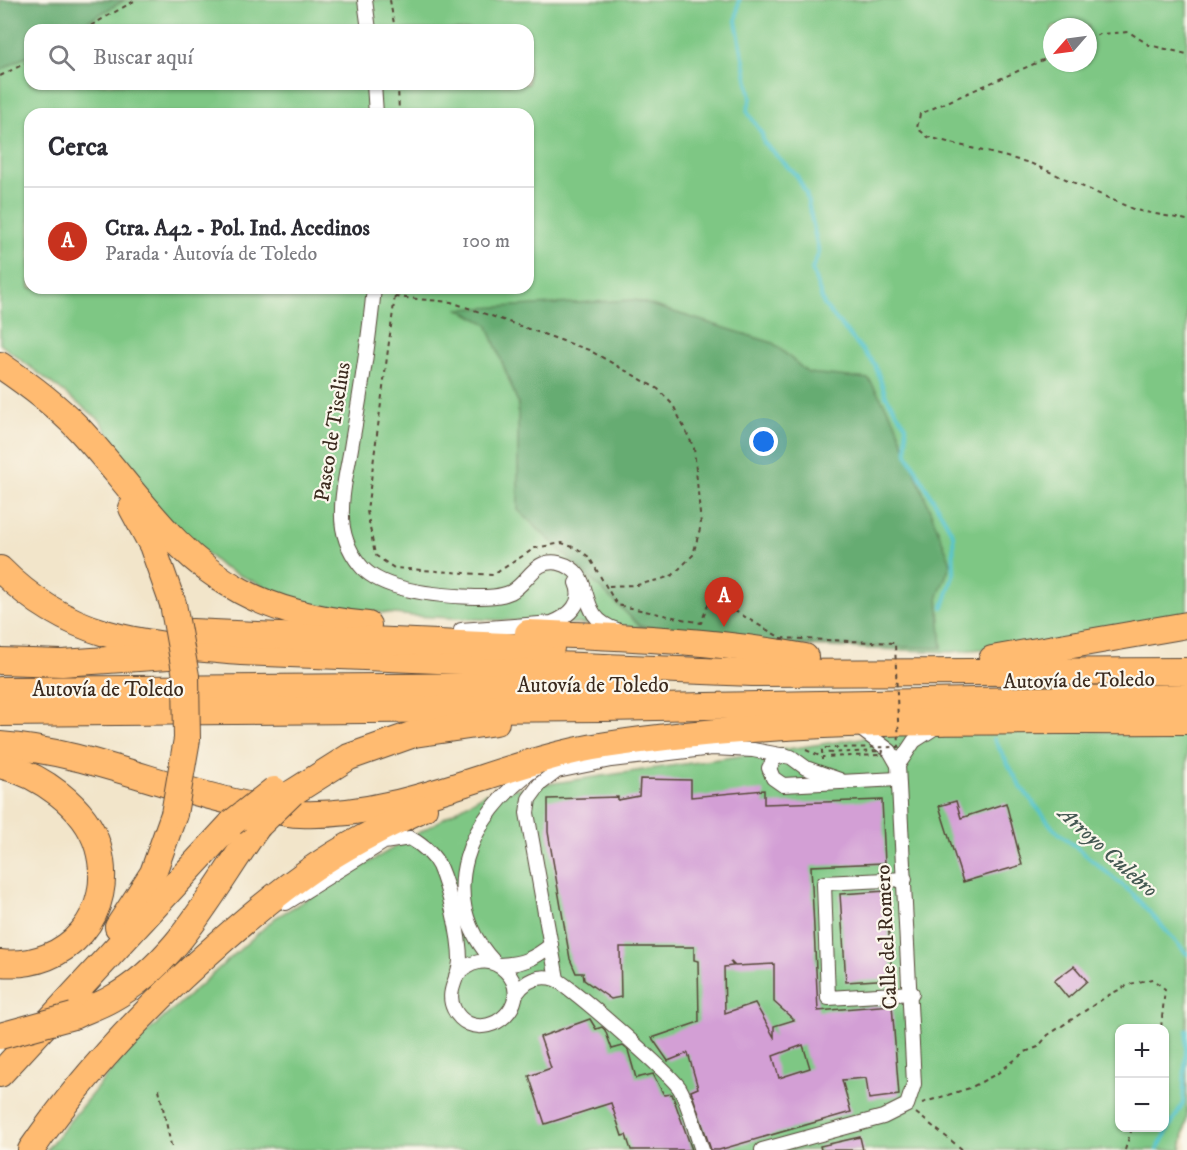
<!DOCTYPE html>
<html lang="es">
<meta charset="utf-8">
<style>
body{margin:0;font-family:"IM FELL DW Pica",serif;background:#f7f7f7;color:#2b2b33}
.controls{position:absolute;right:18px;bottom:18px;display:grid;overflow:hidden;border-radius:12px;box-shadow:0 2px 4px #0004}
.controls button{width:54px;height:54px;display:grid;place-items:center;padding:0;border:0;border-bottom:2px solid #e1e1e2;background:#fff;color:#2b2b33;font:30px sans-serif}
.compass{position:absolute;left:1043px;top:18px;width:54px;height:54px;border-radius:50%;background:#fff;box-shadow:0 2px 4px #0004;rotate:242deg}
.you{position:absolute;left:764px;top:442px;width:21px;height:21px;margin:-15px;border:4px solid #fff;border-radius:50%;background:#1a73e8;box-shadow:0 0 0 9px #1a73e833}
.badge{display:grid;place-items:center;width:39px;height:39px;border-radius:50%;background:#c8321e;color:#fff;font-size:20px;font-weight:700}
.pin{position:absolute;translate:-50% -50px;filter:drop-shadow(0 2px 3px #0008)}
.pin::after{content:'';position:absolute;top:32px;width:21px;height:18px;background:inherit;clip-path:polygon(0 0,100% 0,50% 100%)}
.list{margin:0;padding:0;list-style:none}
h2{display:flex;justify-content:space-between;align-items:center;height:78px;margin:0;padding:0 24px;font-size:26px}
h2 small{font-size:20px;font-weight:400;color:#7c7c81}
.list li{display:grid;grid-template-columns:39px 1fr auto;gap:18px;align-items:center;box-sizing:border-box;height:108px;padding:0 24px;border-top:2px solid #e1e1e2}
.list b{display:block;font-size:22px;white-space:nowrap}
.list p{margin:0;font-size:20px;white-space:nowrap;color:#7c7c81}
.list em{font-size:20px;font-style:normal;color:#7c7c81}
.icon{flex:none;width:33px;height:33px;fill:none;stroke:currentColor;stroke-width:2;stroke-linecap:round;stroke-linejoin:round}
.map{position:relative;flex:none;width:1187px;height:1150px;overflow:hidden}
.search{position:absolute;background:#fff;box-shadow:0 2px 4px #0004;left:24px;top:24px;width:510px;height:66px;display:flex;align-items:center;gap:15px;box-sizing:border-box;padding:0 21px;border-radius:18px;color:#7c7c81;font-size:22px}
.panel{position:absolute;background:#fff;box-shadow:0 2px 4px #0004;left:24px;top:108px;width:510px;height:186px;border-radius:18px}
.map>svg:first-child{display:block}
.green{fill:#7ec784;stroke:#5c7851;stroke-width:1.5;fill-rule:evenodd}
.forest{fill:#66ac72;stroke:#506b48;stroke-width:1.5}
.lines{fill:none;stroke-linecap:round;stroke-linejoin:round}
.stream{stroke:#58c5cc;stroke-width:4}
.building{fill:#d39fd5;fill-rule:evenodd}
.street-casing{stroke:#564638;stroke-width:16}
.highway-casing{stroke:#564638;stroke-width:28}
.path{stroke:#564638;stroke-width:2;stroke-dasharray:4.5 4.5;stroke-linecap:butt}
.street{stroke:#fff;stroke-width:14}
.highway{stroke:#ffbb71;stroke-width:26}
.highway-bridge-casing{stroke:#564638;stroke-width:28;stroke-linecap:butt}
.path-bridge{stroke:#564638;stroke-width:2;stroke-dasharray:4.5 4.5;stroke-linecap:butt}
.highway-bridge{stroke:#ffbb71;stroke-width:26}
.labels{text-anchor:middle;dominant-baseline:central;stroke-width:4.5;stroke-linejoin:round;paint-order:stroke}
.street-label{font-size:21px;fill:#3b2a1e;stroke:#fbf7ec}
.water-label{font-size:22px;font-style:italic;fill:#445852;stroke:#fbf7ec}
</style>
<div class="map">
<svg width="1187" height="1150" viewBox="0 0 1187 1150">
<rect width="100%" height="100%" fill="#fbf7ec"/>
<filter id="ink" filterUnits="userSpaceOnUse"><feTurbulence type="fractalNoise" baseFrequency=".0167" numOctaves="2"/><feDisplacementMap in="SourceGraphic" scale="12" xChannelSelector="R" yChannelSelector="G"/><feConvolveMatrix kernelMatrix="1 2 1 2 8 2 1 2 1" color-interpolation-filters="sRGB"/></filter>
<filter id="wash" filterUnits="userSpaceOnUse"><feTurbulence type="fractalNoise" baseFrequency=".008" numOctaves="4" result="noise"/><feDisplacementMap in="SourceGraphic" scale="24" xChannelSelector="R" yChannelSelector="G"/><feGaussianBlur stdDeviation="1.35" result="paint"/><feColorMatrix in="noise" values="0 0 0 0 0 0 0 0 0 0 0 0 0 0 0 0 0 1.4 0 .05"/><feComposite in="paint" operator="in"/></filter>
<g filter="url(#wash)">
<rect width="100%" height="100%" fill="#f2e5ca"/>
<g class="green">
<path d="M0,0h1187v617l-128,25 -109,10 -175,-7 -150,-19 -212,-10 -111,-12 -80,-37 -70,-62 -52,-85 -100,-76zM1052,27h36v36h-36zM30,30h498v54h-498zM30,114h498v174h-498z"/>
<path d="M917,730l270,2v384l-6,34h-1135l82,-100 147,-132 211,-125zM1120,1028h44v100h-44z"/>
</g>
<g class="forest">
<polygon points="0,0 125,0 72,30 30,30 30,54 0,71"/>
<polygon points="635,300 773,343 808,373 869,379 894,419 951,563 938,596 942,648 768,644 640,626 518,510 518,403 487,324 459,309"/>
</g>
<g class="lines">
<g class="stream">
<polyline points="739,0 736,21 751,98 747,111 762,134 764,143 797,176 806,193 819,253 812,269 824,305 875,365 886,396 906,426 907,454 953,534 954,573 943,607"/>
<polyline points="994,739 1021,787 1053,828 1133,894 1187,954"/>
<polyline points="1157,1150 1183,1103 1187,1030"/>
</g>
</g>
<g id="blocks">
<g class="building">
<path d="M640,779l51,1v17l73,-7v14l118,-4 3,63 -74,3 7,145 74,-6 7,90 -30,4 -3,-21 -24,2 9,32 -132,38h-8l-20,-59 7,-3 -10,-35 -20,8 -16,-23 47,-16 -1,-61 -4,-1v-13h-74l1,50 -10,2 -27,-19 -1,-7h-7l-6,-14 -22,-127v-33l70,-2v3l21,-4zM730,961l5,5 39,-2v38l20,18 -20,6v11l-19,-34 -30,10 -1,-46 9,-1zM803,1045l7,23 -31,10 -6,-22z"/>
<polygon points="956,801 961,818 1006,803 1022,865 963,882 939,806"/>
<polygon points="886,891 892,979 846,982 840,894"/>
<polygon points="1074,966 1087,981 1068,998 1054,981"/>
<polygon points="590,1019 596,1029 602,1027 605,1030 612,1049 623,1046 628,1050 636,1078 653,1074 664,1095 672,1094 692,1150 631,1150 626,1135 622,1136 611,1103 545,1124 529,1076 551,1068 540,1037"/>
<polygon points="860,1137 863,1150 821,1150 820,1146"/>
</g>
</g>
</g>
<g filter="url(#ink)">
<use href="#blocks" fill-opacity="0" stroke="#564638" stroke-width="1.5"/>
<g class="lines">
<g class="street-casing">
<g id="street">
<polyline points="365,0 369,30"/>
<polyline points="374,84 376,114"/>
<path d="M374,288c-5,52 -13,103 -22,154 -3,21 -10,45 -10,67 -1,20 5,40 18,56 21,27 82,31 115,32 12,0 25,0 36,-5 18,-10 23,-34 48,-29 40,10 13,53 58,67"/>
<path d="M461,630l91,-7c17,-7 33,-20 24,-40"/>
<polyline points="785,755 775,758 769,768 773,778 783,785 898,779"/>
<polyline points="898,765 914,741 939,725"/>
<polyline points="905,879 824,883 828,998 912,993"/>
<path d="M286,903l98,-61 26,-4c12,7 23,15 29,28 10,23 21,69 21,94 0,17 -15,31 -6,49 15,30 55,17 61,-11 4,-20 -17,-40 -36,-36 -11,2 -16,7 -23,14"/>
<path d="M495,963c-63,-67 -26,-148 41,-195"/>
<path d="M499,965c23,-1 35,-6 52,-20"/>
<polyline points="557,979 527,813 529,799 540,784 557,771 611,760 712,748 753,750 791,757 806,768 840,780"/>
<path d="M516,994c9,-13 23,-20 39,-15 12,4 118,97 125,110 10,18 15,42 22,61"/>
<polyline points="762,1150 883,1117 907,1105 914,1084 898,765 890,751 858,727"/>
</g>
</g>
<g class="highway-casing">
<g id="highway">
<path d="M0,365c28,19 55,39 78,63 53,56 93,126 163,163 38,21 85,30 127,34"/>
<polyline points="132,508 152,545 173,604"/>
<path d="M0,569c72,73 145,75 241,83l511,21 435,-2"/>
<polyline points="192,632 551,648"/>
<path d="M528,633c93,4 185,7 277,24"/>
<polyline points="992,659 1187,625"/>
<polyline points="0,661 62,663 169,656"/>
<polyline points="0,690 644,685"/>
<polyline points="0,713 605,708 1187,697"/>
<path d="M0,745c87,6 167,45 253,61 15,3 32,8 47,8 107,4 203,-54 306,-69 192,-29 388,-23 581,-24"/>
<path d="M0,765c39,9 86,41 98,82 19,66 -30,123 -98,116"/>
<polyline points="292,793 349,757 414,734 496,722"/>
<polyline points="118,927 153,873 174,814"/>
<path d="M73,1016c13,-6 26,-10 38,-17 68,-37 103,-112 147,-173"/>
<polyline points="0,1074 232,823"/>
<path d="M31,1150c54,-79 121,-148 193,-211 32,-28 64,-55 100,-78 32,-21 66,-37 100,-53"/>
</g>
</g>
<g class="path">
<polyline points="390,0 395,30"/>
<polyline points="83,30 136,0"/>
<polyline points="1088,39 1100,34 1129,32 1149,45 1187,54"/>
<polyline points="1052,56 920,114 917,128 928,137 1030,163 1135,210 1187,220"/>
<polyline points="0,76 30,61"/>
<polyline points="398,84 399,114"/>
<polyline points="396,288 367,511 375,555 394,568 493,575 535,548 562,543 578,549 589,557 617,605 701,623 711,597"/>
<polyline points="395,297 451,302 589,350 658,389 673,405 694,448 701,525 693,555 673,575 662,579 637,585 605,586"/>
<polyline points="806,750 822,757 822,760"/>
<polyline points="159,1089 172,1150"/>
<polyline points="922,1103 970,1088 998,1073 1025,1052 1038,1047 1048,1035 1109,995 1130,984 1152,979 1165,989 1161,1028"/>
<polyline points="916,1113 963,1150"/>
<polyline points="1125,1150 1132,1128"/>
</g>
<use href="#street" class="street"/>
<use href="#highway" class="highway"/>
<g class="highway-bridge-casing">
<g id="highway-bridge">
<polyline points="173,604 186,676 187,739 174,814"/>
<polyline points="232,823 274,790"/>
<polyline points="258,826 292,793"/>
<polyline points="0,1036 73,1016"/>
</g>
</g>
<polyline class="path-bridge" points="711,597 781,638 895,643 899,747 822,748 822,753 883,751 882,755 822,757"/>
<use href="#highway-bridge" class="highway-bridge"/>
</g>
</g>
<g class="labels">
<g class="street-label">
<text transform="translate(333 432) rotate(-81)">Paseo de Tiselius</text>
<text transform="translate(1079 681) rotate(-1)">Autovía de Toledo</text>
<text x="593" y="686">Autovía de Toledo</text>
<text x="108" y="690">Autovía de Toledo</text>
<text transform="translate(887 937) rotate(-93)">Calle del Romero</text>
</g>
<g class="water-label">
<text transform="translate(1108 852) rotate(42)">Arroyo Culebro</text>
</g>
</g>
</svg>
<div class="controls">
<button>+</button>
<button>−</button>
</div>
<svg class="compass" viewBox="-18 -18 36 36"><path d="M0-13l5 13h-10z" fill="#e53935"/><path d="M0 13l5-13h-10z" fill="#7c7c81"/></svg>
<div class="you"></div>
<div class="pin badge" style="left:724px;top:627px">A</div>
<div class="search"><svg class="icon" aria-label="search" viewBox="0 0 24 24"><circle cx="10" cy="10" r="6"/><path d="M15 15l6 6"/></svg>Buscar aquí</div>
<section class="panel">
<h2>Cerca<small></small></h2>
<ul class="list">
<li><span class="badge">A</span><div><b>Ctra. A42 - Pol. Ind. Acedinos</b><p>Parada · Autovía de Toledo</p></div><em>100 m</em></li>
</ul>
</section>
</div>
